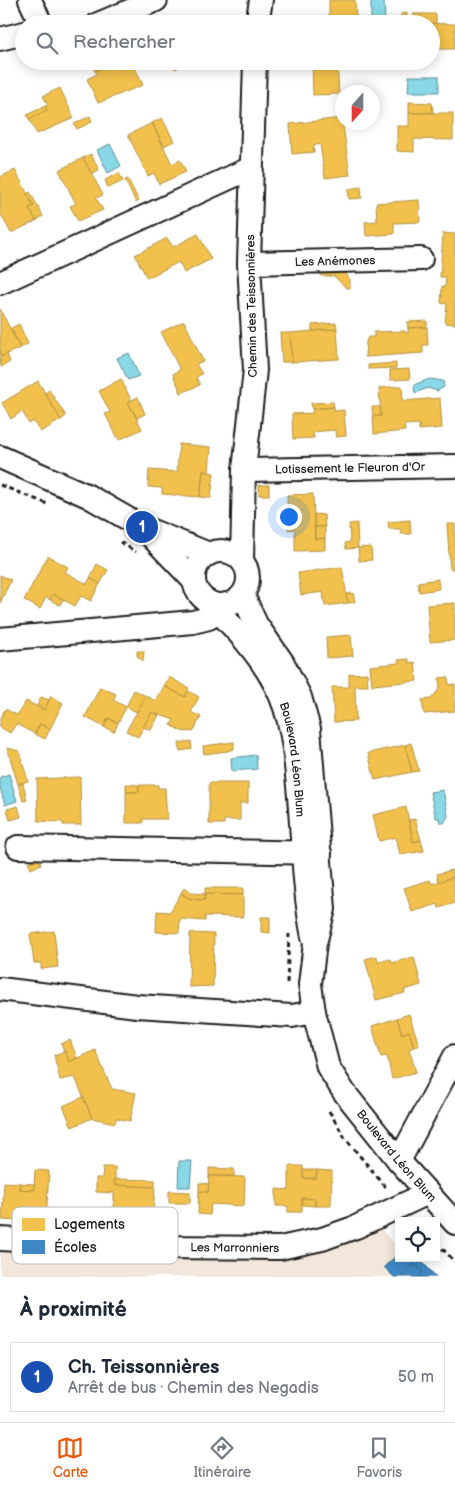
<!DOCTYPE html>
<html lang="fr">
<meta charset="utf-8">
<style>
body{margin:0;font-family:"Balsamiq Sans",sans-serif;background:#f6f6f7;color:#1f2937}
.controls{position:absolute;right:15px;bottom:15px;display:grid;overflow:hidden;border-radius:0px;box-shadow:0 2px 12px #0003}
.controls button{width:45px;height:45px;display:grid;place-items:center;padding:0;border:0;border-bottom:1px solid #e0e1e3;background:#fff;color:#1f2937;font:25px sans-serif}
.compass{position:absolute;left:335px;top:85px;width:45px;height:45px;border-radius:50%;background:#fff;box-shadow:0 2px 12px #0003;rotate:201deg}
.you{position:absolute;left:288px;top:516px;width:18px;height:18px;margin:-12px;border:4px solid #fff;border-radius:50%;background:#1a73e8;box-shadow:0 0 0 8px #1a73e833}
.badge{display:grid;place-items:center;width:32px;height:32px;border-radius:50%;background:#ea580c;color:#fff;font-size:16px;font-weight:700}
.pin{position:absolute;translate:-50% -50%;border:2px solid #fff;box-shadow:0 1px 5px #0006}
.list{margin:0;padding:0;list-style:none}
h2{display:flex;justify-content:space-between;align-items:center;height:65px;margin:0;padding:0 20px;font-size:21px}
h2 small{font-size:16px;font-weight:400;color:#747a83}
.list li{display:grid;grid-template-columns:32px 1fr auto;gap:15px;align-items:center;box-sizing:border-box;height:70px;margin:0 10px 10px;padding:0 10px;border:1px solid #e0e1e3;border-radius:0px}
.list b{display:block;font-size:19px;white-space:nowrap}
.list p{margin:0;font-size:16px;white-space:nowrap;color:#747a83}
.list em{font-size:16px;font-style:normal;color:#747a83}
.icon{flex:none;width:28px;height:28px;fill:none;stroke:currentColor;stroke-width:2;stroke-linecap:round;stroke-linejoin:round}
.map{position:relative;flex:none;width:455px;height:1277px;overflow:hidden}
.search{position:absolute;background:#fff;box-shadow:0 2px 12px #0003;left:15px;right:15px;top:15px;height:55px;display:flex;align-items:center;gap:12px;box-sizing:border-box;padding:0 18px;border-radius:28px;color:#747a83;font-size:19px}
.sheet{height:145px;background:#fff}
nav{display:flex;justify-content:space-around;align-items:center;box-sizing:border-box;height:70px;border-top:1px solid #e0e1e3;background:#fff;font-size:14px;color:#747a83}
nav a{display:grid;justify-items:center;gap:2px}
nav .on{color:#ea580c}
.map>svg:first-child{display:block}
.built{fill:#f3e6db}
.water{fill:#89d8e7;stroke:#5d8d96}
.homes{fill:#f2c14e;stroke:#b2903f}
.schools{fill:#3f88c5;stroke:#346892}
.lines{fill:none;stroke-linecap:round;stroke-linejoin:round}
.minor-casing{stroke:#1c1c1c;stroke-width:26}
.path{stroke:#1c1c1c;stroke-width:3;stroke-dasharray:5 4;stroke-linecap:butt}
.minor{stroke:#fff;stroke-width:22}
.labels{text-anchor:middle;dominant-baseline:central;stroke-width:5;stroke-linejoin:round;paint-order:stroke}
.street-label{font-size:12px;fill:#1c1c1c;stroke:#fff}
.key{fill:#fff;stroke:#bbb;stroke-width:1}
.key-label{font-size:14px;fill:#1c1c1c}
</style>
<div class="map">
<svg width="455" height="1277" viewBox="0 0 455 1277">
<rect width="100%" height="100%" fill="#fff"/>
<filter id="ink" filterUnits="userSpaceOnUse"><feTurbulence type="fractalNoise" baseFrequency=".02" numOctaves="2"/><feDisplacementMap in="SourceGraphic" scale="10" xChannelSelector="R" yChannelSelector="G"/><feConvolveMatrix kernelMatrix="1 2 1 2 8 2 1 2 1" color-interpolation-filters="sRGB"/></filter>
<g filter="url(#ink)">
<polygon class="built" points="376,1223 399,1250 399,1258 419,1258 436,1277 0,1277 0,1244 278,1255"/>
<g class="water">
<polygon points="371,0 384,0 385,21 371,21"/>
<polygon points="409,76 439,76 439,92 408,92"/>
<polygon points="110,144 121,166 108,173 97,150"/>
<polygon points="129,353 139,376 128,380 117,358"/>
<polygon points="430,379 443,381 444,387 437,391 428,388 415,393 414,388 416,384"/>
<polygon points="256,755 257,769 232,771 231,758"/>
<polygon points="9,774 17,801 5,805 0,788 0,777"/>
<polygon points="443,790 448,816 444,823 440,823 439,818 436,818 430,792"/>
<polygon points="179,1161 192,1161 190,1187 178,1187"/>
</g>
<g class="homes">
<polygon points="329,0 355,0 356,20 329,21"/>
<polygon points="407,13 407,24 401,24 401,14"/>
<polygon points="413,14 436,14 436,24 413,23"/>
<polygon points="356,20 356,24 334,24 334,21"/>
<polygon points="413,23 455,24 455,49 431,49 431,24"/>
<polygon points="98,61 107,61 109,65 95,71 91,64"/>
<polygon points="119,61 132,61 143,85 98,103 87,79 97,74 95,71"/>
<polygon points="172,61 190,61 175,69"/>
<polygon points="312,61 337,61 339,94 313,95"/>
<polygon points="60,88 74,118 37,134 29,119 47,110 45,106 48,105 43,96"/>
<polygon points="409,102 432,103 433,113 409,113"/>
<polygon points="45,106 47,110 29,119 27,115"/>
<polygon points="409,113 453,113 453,140 414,139 414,152 397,151 397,126 409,126"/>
<polygon points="90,116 92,122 77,129 74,124"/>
<polygon points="162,118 174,141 164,146 152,123"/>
<polygon points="342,118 350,175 325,178 320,144 313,146 314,152 292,154 290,124"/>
<polygon points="152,123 172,164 180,160 186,172 159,184 154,173 148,176 128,135"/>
<polygon points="91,154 99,170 91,174 83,158"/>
<polygon points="83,158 103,195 96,198 103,210 78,221 70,206 76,204 59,170"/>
<polygon points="15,170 34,206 29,208 36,221 11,233 0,213 0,177"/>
<polygon points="119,173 123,181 108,188 105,180"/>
<polygon points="128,179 139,201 136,203 125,180"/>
<polygon points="361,187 362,198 349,199 348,189"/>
<polygon points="30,192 43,216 36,221 29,208 34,206 27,194"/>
<polygon points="419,200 420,222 394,223 394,234 366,236 365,222 377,221 376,203"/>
<polygon points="443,233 455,234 455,324 445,323 447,304 441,303 442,286 445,287 446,277 440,277"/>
<polygon points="198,234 211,259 184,273 179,262 147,278 135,255 167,238 173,247"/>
<polygon points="342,268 350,280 350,288 346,288 334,276 321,276 321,269"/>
<polygon points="0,309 20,348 0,357"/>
<polygon points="184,321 203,361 196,364 202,374 196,377 200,385 181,393 173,374 180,370 161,332"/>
<polygon points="427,321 427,327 408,328 407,322"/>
<polygon points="336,323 337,329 312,331 312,325"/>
<polygon points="19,324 28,344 20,348 11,328"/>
<polygon points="427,327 428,345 423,345 423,353 365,357 366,342 368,337 374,337 374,332 405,331 405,333 408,333 408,328"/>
<polygon points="337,329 339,359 292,362 290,333"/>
<polygon points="280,333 290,333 292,362 282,362"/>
<polygon points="7,354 10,362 1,367 0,357"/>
<polygon points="396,363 396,368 368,369 368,365"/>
<polygon points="409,369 410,379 390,380 390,370"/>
<polygon points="121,379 131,400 128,402 142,429 119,440 105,414 110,412 99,391"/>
<polygon points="38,381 61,420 40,432 33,421 29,424 22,411 11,419 2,403"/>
<polygon points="402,386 403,401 440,398 442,428 419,430 419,424 404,425 405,431 374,434 373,416 381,416 379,388"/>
<polygon points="49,390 66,416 61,420 45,393"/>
<polygon points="138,397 145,414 137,418 128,402"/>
<polygon points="333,402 334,407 312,409 311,403"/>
<polygon points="334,407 334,411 344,410 346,436 336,437 335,430 313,432 314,438 293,439 292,414 313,413 312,409"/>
<polygon points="372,407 380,407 381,416 373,416"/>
<polygon points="179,444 211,447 209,472 203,471 200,497 162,494 162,488 148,487 149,470 177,472"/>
<polygon points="203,471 214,473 211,498 200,497"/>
<rect x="259" y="485" width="10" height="10"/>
<polygon points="313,494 315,539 325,538 325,550 295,551 295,529 288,530 287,495"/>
<polygon points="314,514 324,515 325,527 315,527"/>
<polygon points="410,520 411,534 401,534 401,529 389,529 388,522"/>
<polygon points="357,523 358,548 346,549 345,543 350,542 349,524"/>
<polygon points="447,524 455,524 455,569 450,569"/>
<polygon points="315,527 325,527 325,538 315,539"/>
<polygon points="371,547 372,560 359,561 358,548"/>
<polygon points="48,556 68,567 65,572 87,584 90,578 100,584 91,601 81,596 75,606 53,594 50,600 46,597 40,609 24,600"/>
<polygon points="97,564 108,570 100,584 90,578"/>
<polygon points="342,567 348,603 325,606 323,592 301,595 298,573"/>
<polygon points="0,575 11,580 0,603"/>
<polygon points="438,579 439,589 419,592 418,582"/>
<polygon points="353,593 355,602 348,603 346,594"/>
<polygon points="53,594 63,599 60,605 50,600"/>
<polygon points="455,603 455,640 430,642 427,605"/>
<polygon points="351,635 353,656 327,658 326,637"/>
<polygon points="137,651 144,651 143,661 137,656"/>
<polygon points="409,659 409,663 415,662 417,681 372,685 370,666 399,663 398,660"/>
<polygon points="367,673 368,686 355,686 356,721 334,722 332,687 349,687 349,674"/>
<polygon points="169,677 189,688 185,697 164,686"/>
<polygon points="448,677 449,685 455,684 455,711 424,714 422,700 431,699 440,688 439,678"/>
<polygon points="164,686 185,697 188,691 199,697 191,712 201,717 193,732 181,731 171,725 174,720 152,712 138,737 126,731 146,696 156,701"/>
<polygon points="100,687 116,694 113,700 126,707 118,723 108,718 104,727 85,717"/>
<polygon points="134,690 146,696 137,712 126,707"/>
<polygon points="51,696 63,703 50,729 40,724 35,734 16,724 10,733 0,727 0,719 5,709 17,715 26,701 44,710"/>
<polygon points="41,697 49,700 44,710 37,706"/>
<polygon points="152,712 159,715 151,730 143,727"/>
<polygon points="108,718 118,723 114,732 104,727"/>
<polygon points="40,724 50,729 45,739 35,734"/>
<polygon points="191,741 192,749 180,751 179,743"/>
<polygon points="234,742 234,749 228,751 204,754 203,746"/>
<polygon points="411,743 419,771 412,772 405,745"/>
<polygon points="405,745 412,772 375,780 368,753"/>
<polygon points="7,748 19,751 28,781 18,784"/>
<polygon points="80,777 81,825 63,825 63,822 38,821 37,779"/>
<polygon points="23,783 27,800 23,801 18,784"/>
<polygon points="209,783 248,783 248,803 240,803 240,820 224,820 224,824 209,824"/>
<polygon points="126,784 139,785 139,792 126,792"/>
<polygon points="139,785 158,785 158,788 165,788 167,819 143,819 143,823 126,823 126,792 139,792"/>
<polygon points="18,806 21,817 10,820 7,809"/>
<polygon points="406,807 413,842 421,840 424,851 400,855 396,837 379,841 373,815"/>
<polygon points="415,819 421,840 413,842 409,820"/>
<polygon points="39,859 41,864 31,869 28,862"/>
<polygon points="452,870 454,877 439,882 437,874"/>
<polygon points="454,877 455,903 439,908 438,904 412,912 404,888 430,880 432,884"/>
<polygon points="184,888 191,893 205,894 205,900 190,899 181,893"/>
<polygon points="205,888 243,888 243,895 205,894"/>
<polygon points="181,893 190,899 205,900 205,894 243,895 243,917 205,916 205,921 180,919 179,933 156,932 157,911 170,912"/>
<polygon points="261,917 270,917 270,933 261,932"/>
<polygon points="54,931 58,967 41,969 41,963 34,963 30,934"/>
<polygon points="190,933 214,934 213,986 189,987"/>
<polygon points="377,956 378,962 391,959 392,963 414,957 421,985 404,990 405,993 376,1000 365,959"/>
<polygon points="409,1014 419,1045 414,1047 409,1031 402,1034 397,1018"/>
<polygon points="397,1018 402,1034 409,1031 414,1047 409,1049 416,1072 392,1079 387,1056 381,1057 372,1026"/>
<polygon points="70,1040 77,1058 69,1062 61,1044"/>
<polygon points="95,1050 112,1089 136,1093 130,1121 116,1118 115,1123 92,1118 75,1077 60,1080 54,1055 65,1051 69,1062"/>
<polygon points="83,1097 92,1118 72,1127 63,1106"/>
<polygon points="289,1166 303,1166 303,1178 316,1178 317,1170 332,1171 331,1206 315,1206 315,1199 302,1198 302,1212 288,1212 288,1206 276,1206 276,1189 289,1190"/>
<polygon points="103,1167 115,1167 115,1185 155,1187 153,1214 129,1214 129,1211 114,1210 114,1193 96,1192 96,1178 102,1178"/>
<polygon points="209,1168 234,1169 234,1176 209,1176"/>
<polygon points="35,1170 49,1171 46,1222 2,1220 4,1182 20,1183 19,1189 34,1190"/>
<polygon points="303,1170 317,1170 316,1178 303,1178"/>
<polygon points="209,1176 245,1177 244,1206 211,1204 210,1215 198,1214 199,1191 208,1192"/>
<polygon points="115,1179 155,1180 155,1187 115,1185"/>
<polygon points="20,1183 34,1184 34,1190 19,1189"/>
<polygon points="199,1183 209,1184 208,1192 199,1191"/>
<polygon points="169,1191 190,1192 190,1203 169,1203"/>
<polygon points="302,1198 315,1199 315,1206 302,1205"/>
</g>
<g class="schools">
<polygon points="399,1253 399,1258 419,1258 436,1277 418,1277 423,1272 415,1264 401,1277 394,1277 384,1267"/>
<polygon points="415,1264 423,1272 418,1277 401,1277"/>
</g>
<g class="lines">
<g class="minor-casing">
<g id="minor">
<polyline points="30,0 41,24"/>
<polyline points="98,24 156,0"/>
<polyline points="257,24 261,0"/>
<polyline points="0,39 24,33"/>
<path id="s1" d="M249,263l172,-4"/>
<polyline points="0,283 251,168"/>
<polyline points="0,457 88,496 142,527 209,554"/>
<path id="s2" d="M244,470l211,-4"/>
<polyline points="152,537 194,581"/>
<circle cx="221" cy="578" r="27"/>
<polyline points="242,561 244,470 255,370 249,263 255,61"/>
<path id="s3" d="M243,595l13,29 27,39 17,34 9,32 15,180 -9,34 -5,41 4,28 14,55 16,25 55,69 56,62"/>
<path id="s4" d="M207,601c26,24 53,54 69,85 16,31 19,67 22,100 5,50 5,102 15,151"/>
<polyline points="0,639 193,622 209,618 226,604"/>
<polyline points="18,847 320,853"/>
<polyline points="0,989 137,1006 292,1016 314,1012"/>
<polyline points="399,1161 455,1056"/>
<path id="s5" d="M0,1239l151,8 129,1 42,-9 34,-12 72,-34"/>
</g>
</g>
<g class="path">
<polyline points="0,485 50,505"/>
<polyline points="120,542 136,552"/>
<polyline points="287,983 289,934"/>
<polyline points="329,1111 345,1138 388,1190"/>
<polyline points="436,1242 455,1262"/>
</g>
<use href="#minor" class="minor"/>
</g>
</g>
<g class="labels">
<g class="street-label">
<text stroke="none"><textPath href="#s1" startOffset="86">Les Anémones</textPath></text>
<text transform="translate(252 306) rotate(-91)">Chemin des Teissonnières</text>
<text stroke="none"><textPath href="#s2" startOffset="106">Lotissement le Fleuron d'Or</textPath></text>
<text stroke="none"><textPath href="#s4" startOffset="186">Boulevard Léon Blum</textPath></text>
<text stroke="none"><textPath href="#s3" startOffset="605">Boulevard Léon Blum</textPath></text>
<text stroke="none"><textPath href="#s5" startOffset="235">Les Marronniers</textPath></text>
</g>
</g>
<rect x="12" y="1207" width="166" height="57" rx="8" class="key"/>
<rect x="22" y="1218" width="23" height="13" fill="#f2c14e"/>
<rect x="22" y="1240" width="23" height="14" fill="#3f88c5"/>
<g class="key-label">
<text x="54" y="1229">Logements</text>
<text x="54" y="1252">Écoles</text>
</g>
</svg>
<div class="controls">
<button><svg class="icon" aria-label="locate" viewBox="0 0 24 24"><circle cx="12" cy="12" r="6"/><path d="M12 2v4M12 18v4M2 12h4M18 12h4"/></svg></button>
</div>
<svg class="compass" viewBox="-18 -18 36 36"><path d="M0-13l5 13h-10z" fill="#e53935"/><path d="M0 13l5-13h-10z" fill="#747a83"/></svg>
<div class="you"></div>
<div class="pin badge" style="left:142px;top:527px;background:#1a4fb4">1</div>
<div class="search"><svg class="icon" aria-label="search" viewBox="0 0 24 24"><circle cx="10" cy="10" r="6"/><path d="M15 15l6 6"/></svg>Rechercher</div>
</div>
<section class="sheet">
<h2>À proximité<small></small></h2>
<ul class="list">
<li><span class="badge" style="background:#1a4fb4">1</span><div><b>Ch. Teissonnières</b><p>Arrêt de bus · Chemin des Negadis</p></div><em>50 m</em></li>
</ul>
</section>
<nav>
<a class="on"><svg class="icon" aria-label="map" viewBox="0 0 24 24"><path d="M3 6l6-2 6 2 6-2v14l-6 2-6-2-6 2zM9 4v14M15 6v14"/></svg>Carte</a>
<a><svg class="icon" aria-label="directions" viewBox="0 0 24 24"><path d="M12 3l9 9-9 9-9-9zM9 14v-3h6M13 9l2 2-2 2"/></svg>Itinéraire</a>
<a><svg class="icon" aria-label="saved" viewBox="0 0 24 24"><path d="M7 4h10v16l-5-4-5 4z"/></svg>Favoris</a>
</nav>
